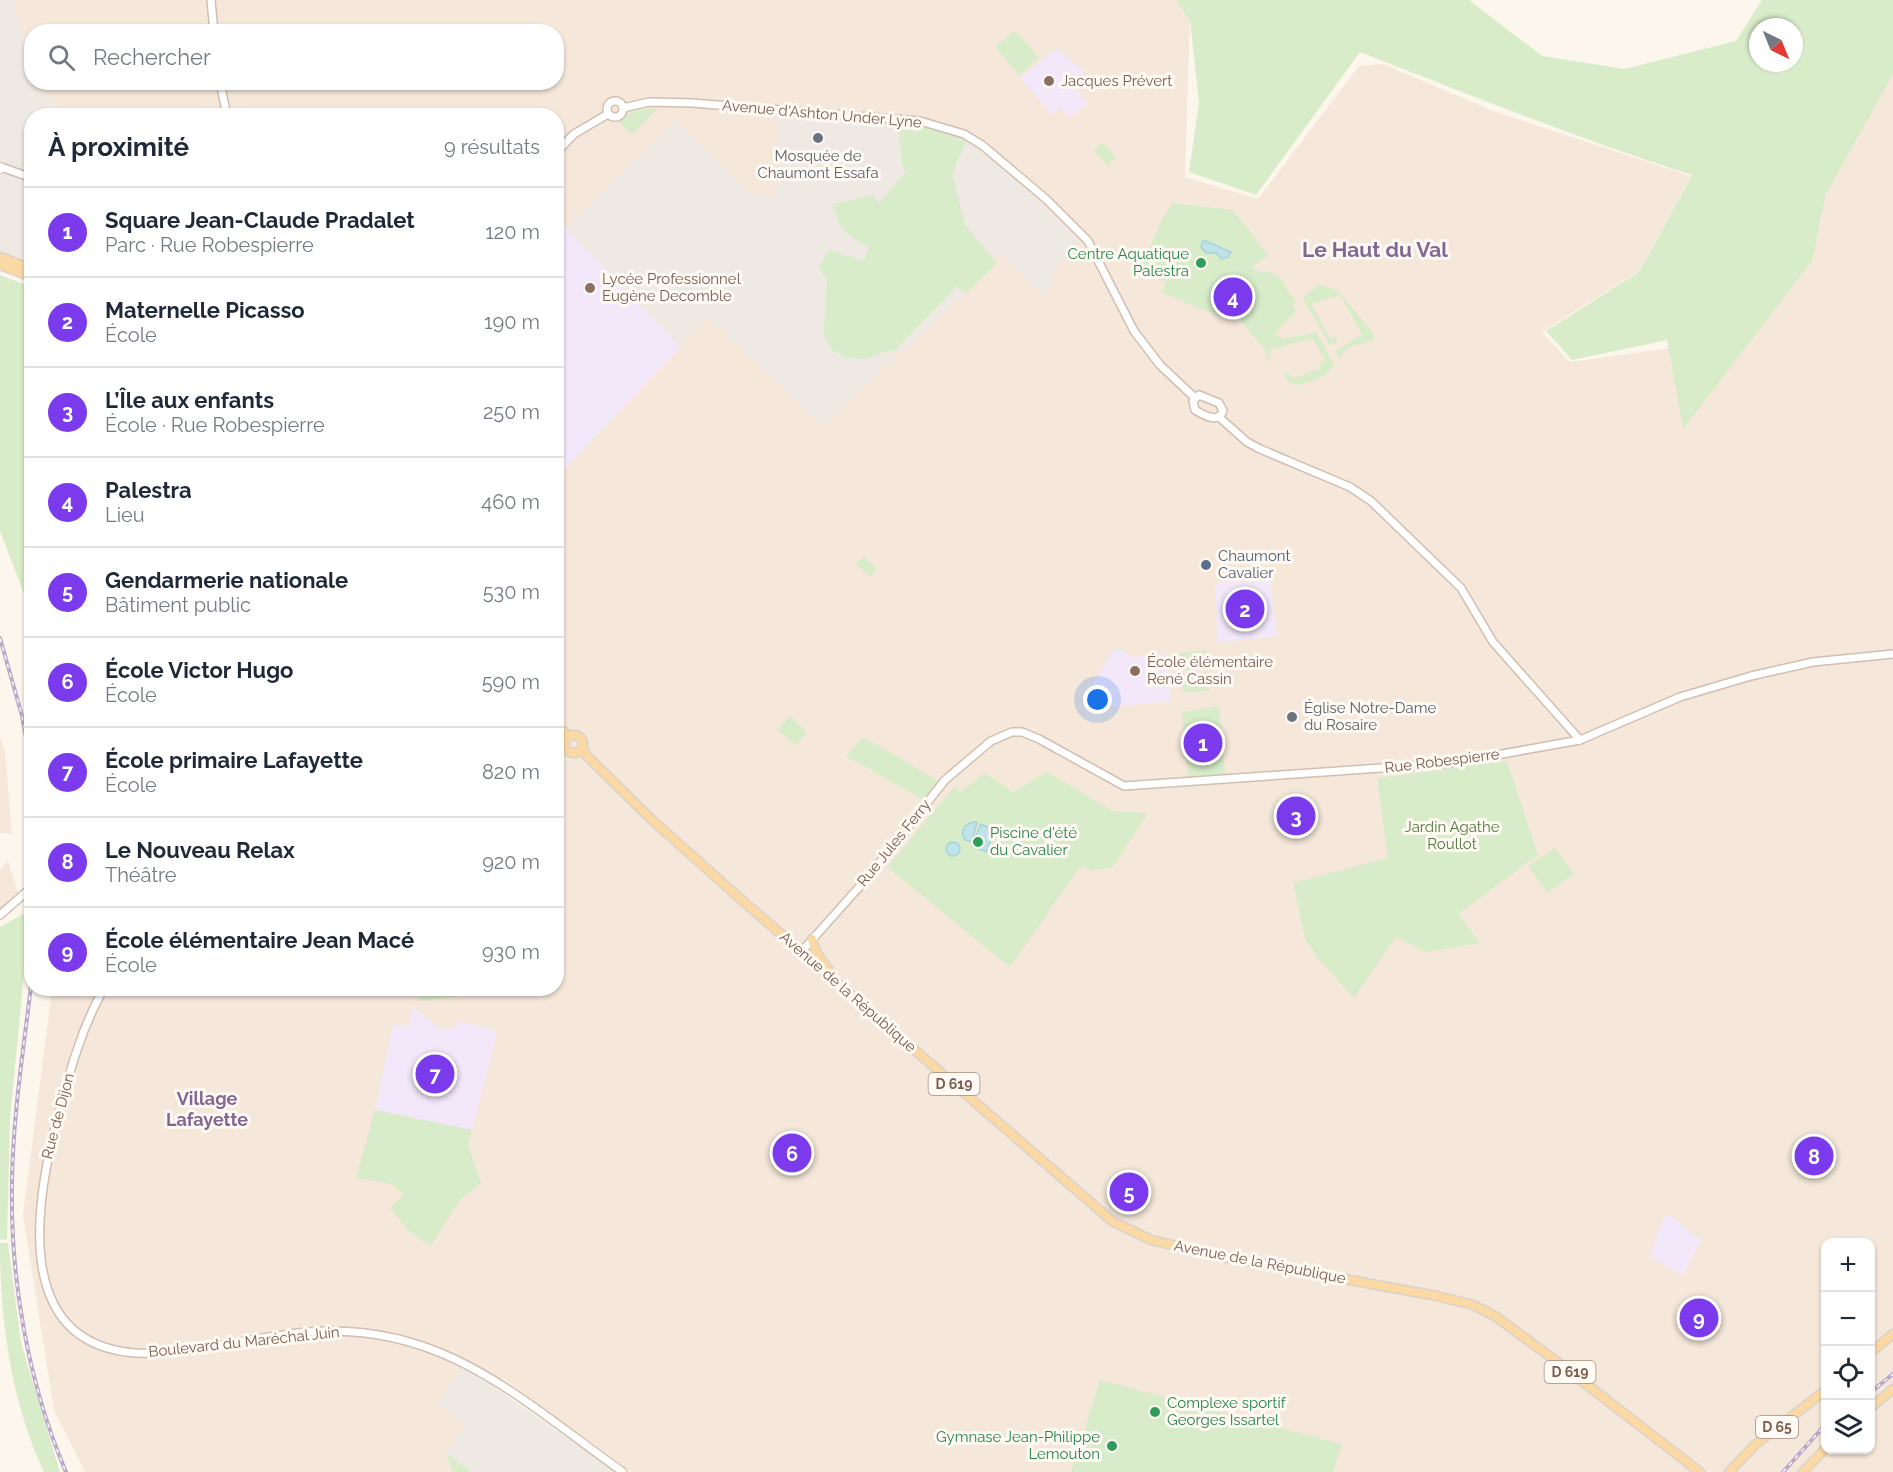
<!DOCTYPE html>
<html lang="fr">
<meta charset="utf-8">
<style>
body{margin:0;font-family:Raleway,sans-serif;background:#f2f2f3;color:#1f2937}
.controls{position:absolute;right:18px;bottom:18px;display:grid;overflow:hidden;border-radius:12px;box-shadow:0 2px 4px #0004}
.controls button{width:54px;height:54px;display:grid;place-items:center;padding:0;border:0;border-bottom:2px solid #e0e1e3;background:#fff;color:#1f2937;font:30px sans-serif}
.compass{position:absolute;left:1749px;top:18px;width:54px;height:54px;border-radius:50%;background:#fff;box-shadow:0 2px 4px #0004;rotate:137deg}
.you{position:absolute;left:1098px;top:700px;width:21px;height:21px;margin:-15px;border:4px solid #fff;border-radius:50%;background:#1a73e8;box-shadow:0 0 0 9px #1a73e833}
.badge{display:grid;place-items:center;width:39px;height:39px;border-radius:50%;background:#7c3aed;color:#fff;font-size:20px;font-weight:700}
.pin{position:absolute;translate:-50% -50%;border:3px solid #fff;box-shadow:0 2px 6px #0006}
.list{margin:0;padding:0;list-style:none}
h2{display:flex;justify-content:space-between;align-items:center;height:78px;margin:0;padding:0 24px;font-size:26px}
h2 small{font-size:20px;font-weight:400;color:#747a83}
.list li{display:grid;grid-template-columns:39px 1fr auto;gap:18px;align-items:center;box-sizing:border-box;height:90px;padding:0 24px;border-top:2px solid #e0e1e3}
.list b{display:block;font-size:22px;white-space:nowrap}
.list p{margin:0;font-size:20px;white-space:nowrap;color:#747a83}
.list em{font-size:20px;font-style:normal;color:#747a83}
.icon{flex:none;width:33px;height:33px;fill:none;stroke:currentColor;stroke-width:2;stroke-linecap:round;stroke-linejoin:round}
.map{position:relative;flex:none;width:1893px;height:1472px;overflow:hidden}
.search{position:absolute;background:#fff;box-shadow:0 2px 4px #0004;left:24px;top:24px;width:540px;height:66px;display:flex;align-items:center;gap:15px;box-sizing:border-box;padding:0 21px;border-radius:24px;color:#747a83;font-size:22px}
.panel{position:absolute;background:#fff;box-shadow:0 2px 4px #0004;left:24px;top:108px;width:540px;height:888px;border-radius:24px}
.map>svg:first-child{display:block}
.residential{fill:#f5e8da;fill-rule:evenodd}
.industrial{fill:#efe9e4}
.education{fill:#f3e8fa}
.green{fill:#d8ecc9;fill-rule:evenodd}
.water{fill:#bfe3e8;stroke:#a5d3da;stroke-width:1.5}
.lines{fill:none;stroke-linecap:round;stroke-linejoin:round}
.tertiary-casing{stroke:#d1beb0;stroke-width:10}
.secondary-casing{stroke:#d6c0b0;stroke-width:10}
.primary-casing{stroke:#dad1cd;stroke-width:11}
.tertiary{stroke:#fff;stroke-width:7}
.secondary{stroke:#fff;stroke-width:8}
.primary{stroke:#fbd9a5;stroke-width:8}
.rail-casing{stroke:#b9a8c9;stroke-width:4}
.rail{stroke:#fffaf3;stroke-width:1.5;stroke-dasharray:4.5;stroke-linecap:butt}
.education-dot{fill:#8d6e63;stroke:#fffaf3;stroke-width:2}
.worship-dot{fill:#6b7280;stroke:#fffaf3;stroke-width:2}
.leisure-dot{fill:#2e9e5b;stroke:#fffaf3;stroke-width:2}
.service-dot{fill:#5c6f8a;stroke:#fffaf3;stroke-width:2}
.labels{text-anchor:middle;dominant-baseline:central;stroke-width:6;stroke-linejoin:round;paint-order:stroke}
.shield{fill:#fffaf3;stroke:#a28b7f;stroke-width:1.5}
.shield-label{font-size:14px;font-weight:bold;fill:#7a5c4d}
.education-label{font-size:15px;fill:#785e54;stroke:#fffaf3;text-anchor:start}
.street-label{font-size:15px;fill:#7a5c4d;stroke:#fffaf3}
.worship-label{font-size:15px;fill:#5b616d;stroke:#fffaf3}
.leisure-label{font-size:15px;fill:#27864d;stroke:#fffaf3;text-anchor:end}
.service-label{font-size:15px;fill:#4e5e75;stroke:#fffaf3;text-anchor:start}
.park-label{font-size:15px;fill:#537a41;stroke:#fffaf3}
.quarter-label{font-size:18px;font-weight:bold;fill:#846695;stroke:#fffaf3}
.district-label{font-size:21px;font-weight:bold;fill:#846695;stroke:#fffaf3}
</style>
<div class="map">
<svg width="1893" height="1472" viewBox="0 0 1893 1472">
<rect width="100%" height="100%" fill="#fdf6ec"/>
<g class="residential">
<path d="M12,0h1169l9,14 -5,163 73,22 101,-133 24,-2 113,48 195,64 -52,95 -97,61 28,30 166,-23 157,-280v1413h-1261l-129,-94 -56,75 6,19h-368l-31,-62 -31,-195 29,-226 504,-1v-872l-497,-1 -19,-32 516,-1v-50h-524l-1,27zM1826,1242h44v208h-44z"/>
<polygon points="0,737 5,751 12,834 0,833"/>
<polygon points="8,861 21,902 0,920 0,870"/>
</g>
<g class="industrial">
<polygon points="0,0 12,0 31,59 32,82 40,83 59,115 32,116 31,269 0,256"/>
<polygon points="778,117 900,123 934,127 950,133 967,141 1028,191 1080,243 1055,268 1050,286 1042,296 1001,252 994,259 997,263 822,426 708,317 682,342 680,348 566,228 676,120 752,195 776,195"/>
<polygon points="464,1366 616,1472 471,1472 446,1453 467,1424 438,1404"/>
</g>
<g class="education">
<polygon points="1057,48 1084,71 1072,85 1088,103 1070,118 1061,108 1053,115 1020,78"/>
<polygon points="557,218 680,348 557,477"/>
<polygon points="1270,576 1277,636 1218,643 1215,583"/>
<polygon points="1119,648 1131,657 1167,654 1171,701 1109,707 1096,702 1092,686 1111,653"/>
<polygon points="413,1006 440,1029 456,1028 457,1021 494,1030 496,1038 472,1130 375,1110 393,1024 408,1027"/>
<polygon points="1670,1215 1701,1241 1683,1276 1650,1256 1664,1217"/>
</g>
<g class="green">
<path d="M1176,0h293l73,56 83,13 111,-28 26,-41h131v74l-68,122 -13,65 -129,168 -16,-89 -95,20 -26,-29 93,-59 53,-97c-113,-36 -222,-80 -332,-123l-104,143 -67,-23 10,-69 -9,-82zM1758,27h36v36h-36z"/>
<polygon points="1015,30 1039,58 1019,75 995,47"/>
<polygon points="653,108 656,110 632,135 619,122 634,110"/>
<path d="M900,123l34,4 33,14 -10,20 -4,16 12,48 32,38 -32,31 -8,-8 -61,63 -32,10 -19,-1 -13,-8 -8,-15 3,-55 -8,-13 10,-17 35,11 5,-14c-24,-14 -29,-16 -36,-43l39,-9 7,7 27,-29 -3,-5 -5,-40z"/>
<polygon points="1103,142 1116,157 1107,165 1094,150"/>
<path d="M1173,203l60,7 35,45 -17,13 12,4 3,-2 12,6 18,26 -3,2 3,7 -21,23 8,5 33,-7 18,33c-11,14 -23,17 -40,21l-11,-11 4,-2 5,5 29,-10 -1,-5 5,-4 -13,-21 -42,12 1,6 -4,4 -2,-3 3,-4 -38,-44 -7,8 -4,-1 -57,-23 4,-10 -25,-13c10,-22 18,-50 32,-67z"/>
<polygon points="0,275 31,287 31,612 0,531"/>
<polygon points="1319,284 1338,291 1373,333 1375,340 1350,347 1338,358 1336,351 1362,334 1340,295 1311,304 1331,339 1336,337 1337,344 1330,345 1305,302 1304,297"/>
<polygon points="864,556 877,569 870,577 856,564"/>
<polygon points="1206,650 1208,667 1181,670 1179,653"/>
<polygon points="1208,673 1210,690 1183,693 1181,675"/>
<polygon points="1219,706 1225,774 1188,776 1182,712"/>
<polygon points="790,716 807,733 796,745 777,730"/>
<polygon points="863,737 939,781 924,800 846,756"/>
<polygon points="1507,761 1538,855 1458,914 1480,943 1425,952 1396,937 1354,998 1317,957 1305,938 1293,883 1388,858 1377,778"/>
<polygon points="1047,772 1113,811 1148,813 1112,868 1091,870 1084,866 1080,867 1010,967 887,867 955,786 960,792 985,773 1013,792"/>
<polygon points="1555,848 1574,874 1547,893 1528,866"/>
<polygon points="30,910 10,1119 7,1240 0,1239 0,927"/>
<polygon points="479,989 467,995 423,1001 419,997 419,993"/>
<polygon points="375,1110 472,1130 468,1145 481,1183 461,1199 430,1246 409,1231 390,1208 404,1195 392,1184 356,1178"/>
<path d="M0,1243h8l13,100 39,129h-16c-33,-70 -44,-152 -44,-229z"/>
<polygon points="1100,1380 1342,1444 1333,1472 1071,1472"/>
<polygon points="446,1453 471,1472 453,1472"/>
</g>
<g class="water">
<polygon points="1203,240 1231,252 1228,257 1222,259 1216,253 1206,253 1201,247"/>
<polygon points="972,822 977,822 972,842 965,840 962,833 965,826"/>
<polygon points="981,824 995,830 986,852 972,846"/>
<circle cx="953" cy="849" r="7"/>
</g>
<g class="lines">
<g class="tertiary-casing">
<g id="tertiary">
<polyline points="211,0 214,32"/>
<polyline points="220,82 227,116"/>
<circle cx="615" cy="109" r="8"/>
<polyline points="623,108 649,102 692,103 920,121 964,134 982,145 1046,199 1088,241 1134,331 1160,365 1195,398"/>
<polyline points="556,153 574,134 608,114"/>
<polyline points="1,167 32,178"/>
<path d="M1199,395l20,8 4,8c-5,13 -19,4 -28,-1l-2,-9z"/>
<polyline points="1219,417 1247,442 1260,449 1350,487 1371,501 1461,588 1493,642 1580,740"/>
<polyline points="0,915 32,887"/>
<polyline points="802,951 869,876 945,780 991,741 1012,732 1022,732 1039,739 1124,786 1452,763 1580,740 1680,697 1751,676 1813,662 1893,654"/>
<path d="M104,988c-23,41 -34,83 -46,128 -22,83 -48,227 77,237 57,2 115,-16 172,-21 135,-11 213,67 316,140"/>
</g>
</g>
<g class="secondary-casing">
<polyline id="secondary" points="0,167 0,169"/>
</g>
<g class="primary-casing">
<g id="primary">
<polyline points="0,257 32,269"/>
<polyline points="0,265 32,277"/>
<polyline points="556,726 570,736"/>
<circle cx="574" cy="744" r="9"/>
<polyline points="582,748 587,756 651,819 744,902 1112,1221 1151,1240 1224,1257 1437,1296 1473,1305 1495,1316 1556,1361 1700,1472"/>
<polyline points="812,939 816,952 831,973"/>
<polyline points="1870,1353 1893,1334"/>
<polyline points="1870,1408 1893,1389"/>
<polyline points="1729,1472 1756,1444 1826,1390"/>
<polyline points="1803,1472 1826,1448"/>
</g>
</g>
<use href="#tertiary" class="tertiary"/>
<use href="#secondary" class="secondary"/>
<use href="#primary" class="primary"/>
<g class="rail-casing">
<g id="rail">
<polyline points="0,638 22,716 32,768"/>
<path d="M32,978c-8,68 -19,136 -20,204 -2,98 16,200 54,290"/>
<polyline points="1870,1393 1893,1374"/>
<polyline points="1783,1472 1826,1424"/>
</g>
</g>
<use href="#rail" class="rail"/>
</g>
<g class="education-dot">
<circle cx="1049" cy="81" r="6"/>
<circle cx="590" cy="288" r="6"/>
<circle cx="1135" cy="671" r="6"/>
</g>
<g class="worship-dot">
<circle cx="818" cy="138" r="6"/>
<circle cx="1292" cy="717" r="6"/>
</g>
<g class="leisure-dot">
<circle cx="1201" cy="263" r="6"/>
<circle cx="978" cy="842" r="6"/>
<circle cx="1155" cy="1412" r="6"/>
<circle cx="1112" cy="1446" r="6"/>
</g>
<circle class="service-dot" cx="1206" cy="565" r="6"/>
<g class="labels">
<g class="shield">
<rect x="928.5" y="1073" width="51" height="22" rx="4.5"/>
<rect x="1544.5" y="1361" width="51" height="22" rx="4.5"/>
<rect x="1756" y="1416" width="42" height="22" rx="4.5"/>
</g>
<g class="shield-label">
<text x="954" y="1084">D 619</text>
<text x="1570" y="1372">D 619</text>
<text x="1777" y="1427">D 65</text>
</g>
<g class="education-label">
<text x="1061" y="81">Jacques Prévert</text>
<text x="602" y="279">Lycée Professionnel<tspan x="602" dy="17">Eugène Decomble</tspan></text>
<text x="1147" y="662">École élémentaire<tspan x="1147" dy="17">René Cassin</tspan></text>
</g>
<g class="street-label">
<text transform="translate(822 114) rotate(5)">Avenue d'Ashton Under Lyne</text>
<text transform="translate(1442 761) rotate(-7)">Rue Robespierre</text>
<text transform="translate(894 843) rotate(-51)">Rue Jules Ferry</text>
<text transform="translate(848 992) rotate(41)">Avenue de la République</text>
<text transform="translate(58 1116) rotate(-75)">Rue de Dijon</text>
<text transform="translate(1260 1262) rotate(11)">Avenue de la République</text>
<text transform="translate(244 1342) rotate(-6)">Boulevard du Maréchal Juin</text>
</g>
<g class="worship-label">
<text x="818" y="156">Mosquée de<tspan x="818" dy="17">Chaumont Essafa</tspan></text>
<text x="1304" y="708" text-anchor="start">Église Notre-Dame<tspan x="1304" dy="17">du Rosaire</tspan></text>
</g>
<g class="leisure-label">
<text x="1189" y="254">Centre Aquatique<tspan x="1189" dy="17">Palestra</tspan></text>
<text x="990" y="833" text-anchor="start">Piscine d'été<tspan x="990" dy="17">du Cavalier</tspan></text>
<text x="1167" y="1403" text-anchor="start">Complexe sportif<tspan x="1167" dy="17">Georges Issartel</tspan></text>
<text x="1100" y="1437">Gymnase Jean-Philippe<tspan x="1100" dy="17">Lemouton</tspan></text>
</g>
<g class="service-label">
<text x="1218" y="556">Chaumont<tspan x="1218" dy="17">Cavalier</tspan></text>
</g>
<g class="park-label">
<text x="1452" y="827">Jardin Agathe<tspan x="1452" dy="17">Roullot</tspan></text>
</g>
<g class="quarter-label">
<text x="207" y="1098">Village<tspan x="207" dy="21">Lafayette</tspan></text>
</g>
<g class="district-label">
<text x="1375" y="249">Le Haut du Val</text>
</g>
</g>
</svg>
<div class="controls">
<button>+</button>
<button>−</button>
<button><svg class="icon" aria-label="locate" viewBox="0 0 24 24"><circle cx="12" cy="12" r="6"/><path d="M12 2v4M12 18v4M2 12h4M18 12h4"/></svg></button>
<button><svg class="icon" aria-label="layers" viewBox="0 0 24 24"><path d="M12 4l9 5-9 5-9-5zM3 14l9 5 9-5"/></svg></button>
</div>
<svg class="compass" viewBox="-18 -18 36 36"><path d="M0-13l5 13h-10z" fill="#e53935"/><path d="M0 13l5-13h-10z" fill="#747a83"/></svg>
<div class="you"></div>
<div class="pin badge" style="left:1203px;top:743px">1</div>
<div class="pin badge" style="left:1245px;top:609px">2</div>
<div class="pin badge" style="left:1296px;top:816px">3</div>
<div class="pin badge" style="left:1233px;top:297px">4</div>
<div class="pin badge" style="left:1129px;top:1192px">5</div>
<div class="pin badge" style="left:792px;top:1153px">6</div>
<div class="pin badge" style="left:435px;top:1074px">7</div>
<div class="pin badge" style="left:1814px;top:1156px">8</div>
<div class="pin badge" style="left:1699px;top:1318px">9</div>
<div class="search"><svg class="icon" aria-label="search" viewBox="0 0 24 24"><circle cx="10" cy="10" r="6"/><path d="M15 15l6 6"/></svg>Rechercher</div>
<section class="panel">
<h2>À proximité<small>9 résultats</small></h2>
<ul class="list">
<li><span class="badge">1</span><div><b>Square Jean-Claude Pradalet</b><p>Parc · Rue Robespierre</p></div><em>120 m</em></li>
<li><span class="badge">2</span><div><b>Maternelle Picasso</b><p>École</p></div><em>190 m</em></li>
<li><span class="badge">3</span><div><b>L’Île aux enfants</b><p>École · Rue Robespierre</p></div><em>250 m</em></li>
<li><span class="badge">4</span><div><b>Palestra</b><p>Lieu</p></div><em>460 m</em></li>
<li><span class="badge">5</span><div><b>Gendarmerie nationale</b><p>Bâtiment public</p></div><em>530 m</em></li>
<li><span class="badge">6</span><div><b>École Victor Hugo</b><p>École</p></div><em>590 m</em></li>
<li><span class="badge">7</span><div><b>École primaire Lafayette</b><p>École</p></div><em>820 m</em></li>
<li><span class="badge">8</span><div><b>Le Nouveau Relax</b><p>Théâtre</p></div><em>920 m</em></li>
<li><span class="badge">9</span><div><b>École élémentaire Jean Macé</b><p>École</p></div><em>930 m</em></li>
</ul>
</section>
</div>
